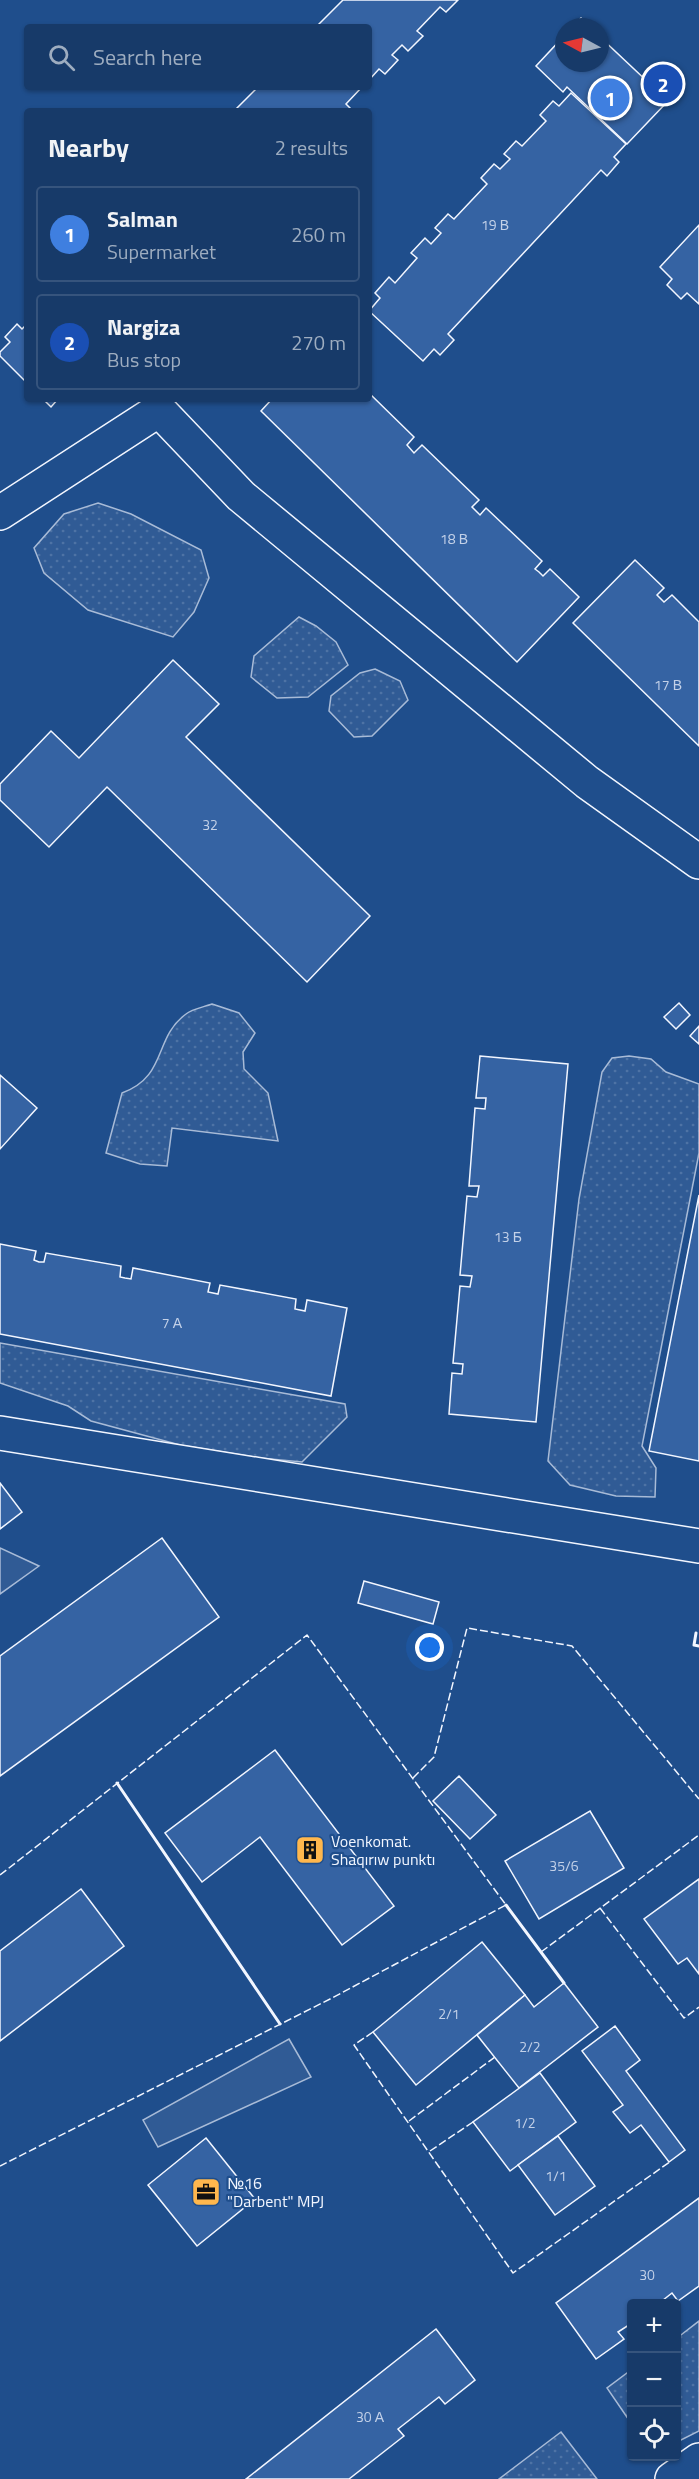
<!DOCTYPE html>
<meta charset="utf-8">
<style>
body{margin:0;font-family:"Titillium Web",sans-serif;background:#20416f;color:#f1f3f6}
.controls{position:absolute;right:18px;bottom:18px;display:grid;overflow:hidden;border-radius:6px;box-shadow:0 2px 4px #0004}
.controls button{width:54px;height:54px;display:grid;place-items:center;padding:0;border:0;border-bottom:2px solid #36547d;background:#173a69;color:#f1f3f6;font:30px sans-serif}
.compass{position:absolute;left:555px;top:18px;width:54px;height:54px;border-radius:50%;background:#173a69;box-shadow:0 2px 4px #0004;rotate:277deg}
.you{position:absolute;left:430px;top:1648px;width:21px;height:21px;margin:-15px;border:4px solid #fff;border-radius:50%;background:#1a73e8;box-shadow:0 0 0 9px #1a73e833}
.badge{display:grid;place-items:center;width:39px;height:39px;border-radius:50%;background:#ffb74d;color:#fff;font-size:20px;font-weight:700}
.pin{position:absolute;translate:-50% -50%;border:3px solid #fff;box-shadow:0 2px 6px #0006}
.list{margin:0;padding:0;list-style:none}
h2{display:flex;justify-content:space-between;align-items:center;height:78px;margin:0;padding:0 24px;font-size:26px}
h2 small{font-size:20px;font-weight:400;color:#9eadc0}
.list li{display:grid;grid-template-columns:39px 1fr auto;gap:18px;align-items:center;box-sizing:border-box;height:96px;margin:0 12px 12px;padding:0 12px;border:2px solid #36547d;border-radius:6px}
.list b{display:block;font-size:22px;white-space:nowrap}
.list p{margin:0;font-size:20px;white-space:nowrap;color:#9eadc0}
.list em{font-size:20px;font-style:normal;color:#9eadc0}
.icon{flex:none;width:33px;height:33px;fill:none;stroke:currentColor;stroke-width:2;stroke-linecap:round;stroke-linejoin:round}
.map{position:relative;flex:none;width:699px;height:2479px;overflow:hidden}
.search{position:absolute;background:#173a69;box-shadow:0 2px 4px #0004;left:24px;top:24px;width:348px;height:66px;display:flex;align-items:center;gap:15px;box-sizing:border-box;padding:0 21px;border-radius:6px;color:#9eadc0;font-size:22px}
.panel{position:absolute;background:#173a69;box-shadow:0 2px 4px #0004;left:24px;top:108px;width:348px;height:294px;border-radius:6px}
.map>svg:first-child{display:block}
.grass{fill:url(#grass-dots);stroke:#a8bbd7;stroke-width:1.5}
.built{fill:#305b95;stroke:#a8bbd7;stroke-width:1.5}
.building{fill:#3563a3;stroke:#f2f6ff;stroke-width:1.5}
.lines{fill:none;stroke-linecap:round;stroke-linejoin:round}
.street-casing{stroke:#f2f6ff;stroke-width:36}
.secondary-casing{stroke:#f2f6ff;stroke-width:36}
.street{stroke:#1f4e8c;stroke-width:33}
.secondary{stroke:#1f4e8c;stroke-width:33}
.fence{stroke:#f2f6ff;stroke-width:1.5;stroke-dasharray:8 3;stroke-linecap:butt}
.wall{stroke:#f2f6ff;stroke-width:3}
.labels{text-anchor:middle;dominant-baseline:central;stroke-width:4.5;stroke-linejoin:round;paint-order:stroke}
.number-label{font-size:14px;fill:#c3d1e8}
.poi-label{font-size:16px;fill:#f2f6ff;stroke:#1f4e8c;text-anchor:start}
</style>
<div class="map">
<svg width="699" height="2479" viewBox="0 0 699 2479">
<defs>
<pattern id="grass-dots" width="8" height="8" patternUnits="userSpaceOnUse" patternTransform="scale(1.5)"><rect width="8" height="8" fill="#305b95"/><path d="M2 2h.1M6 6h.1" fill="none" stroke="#4e73a5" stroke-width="1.8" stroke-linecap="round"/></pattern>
</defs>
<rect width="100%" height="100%" fill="#1f4e8c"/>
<g class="grass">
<polygon points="98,503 131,514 201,550 209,578 194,612 173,637 88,610 44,573 34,548 64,514"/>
<polygon points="299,617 316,626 336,642 348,665 308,697 277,698 251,677 254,656"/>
<polygon points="375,669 400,681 408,700 372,736 354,737 329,711 331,696 360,673"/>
<path d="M212,1004l27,9 16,20 -12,19 1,17 24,24 10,48 -106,-13 -5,38 -27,-2 -34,-11 16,-60c46,-17 31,-55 64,-79 6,-5 18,-7 26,-10z"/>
<polygon points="629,1056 651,1059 666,1072 699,1084 699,1153 642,1446 656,1468 655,1497 616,1496 570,1485 548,1461 579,1199 602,1072 612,1058"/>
<polygon points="0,1343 345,1404 347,1417 302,1462 260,1458 180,1445 91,1421 68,1406 0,1383"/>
<polygon points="699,2321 699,2431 677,2442 677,2338"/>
<polygon points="631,2370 631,2423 607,2388"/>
<polygon points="561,2432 597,2479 499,2479"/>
</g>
<g class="built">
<polygon points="0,1548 39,1566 0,1594"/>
<polygon points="289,2039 311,2077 158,2147 143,2120"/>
</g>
<g class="building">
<polygon points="343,0 458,0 446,12 440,7 417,31 423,36 408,51 402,45 392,55 398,60 385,74 379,69 369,80 369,27 316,27"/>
<polygon points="581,18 590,27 572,27"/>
<polygon points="564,36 564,63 600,63 600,37 668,101 627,144 567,87 563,92 536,66"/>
<polygon points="258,87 362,87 346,104 351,109 349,111 234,111"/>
<polygon points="571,93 626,144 614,157 619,162 607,176 601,170 448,334 454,340 440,355 434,349 423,361 369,311 380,298 375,293 389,277 395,283 417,258 411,253 425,238 431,244 441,233 435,228 448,214 454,219 487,184 481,178 494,164 500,169 510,159 504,154 516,141 522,146 546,121 540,115 553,101 559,106"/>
<polygon points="699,225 699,304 687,293 681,299 667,285 672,279 660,267"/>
<polygon points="17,324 22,329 27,324 27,383 0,356 0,352 10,342 5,337"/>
<polygon points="369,393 414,437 407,445 414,453 422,445 479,500 472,507 480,515 486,508 542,561 535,569 539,572 543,576 550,569 579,597 517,662 261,411 272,399 369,399"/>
<polygon points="43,399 58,399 51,407"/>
<polygon points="635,560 664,588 657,595 664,602 672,595 699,622 699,746 573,623"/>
<polygon points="173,660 219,704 186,737 370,916 307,982 107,787 49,847 0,800 0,784 51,731 79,758"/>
<polygon points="679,1003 690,1015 676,1029 664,1017"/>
<polygon points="699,1026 699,1044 690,1036"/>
<polygon points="480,1056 568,1064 536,1422 449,1414 452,1373 462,1374 463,1364 453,1363 460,1286 470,1287 472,1276 460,1275 467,1196 477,1197 479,1186 469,1186 475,1108 485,1109 486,1098 476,1098"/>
<polygon points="0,1075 37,1108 0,1149"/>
<polygon points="699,1195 699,1461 649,1451"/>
<polygon points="0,1244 36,1251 34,1260 39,1262 44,1262 46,1253 121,1266 120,1277 125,1278 131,1279 133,1268 210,1283 208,1292 218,1294 220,1285 296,1299 295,1309 305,1311 307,1300 347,1308 331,1396 0,1334"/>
<polygon points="0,1483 22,1512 0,1529"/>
<polygon points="162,1538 219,1617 0,1776 0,1656"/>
<polygon points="364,1581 439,1602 433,1624 358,1603"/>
<polygon points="275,1750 394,1906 342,1945 260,1837 202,1882 165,1833"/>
<polygon points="459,1776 496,1815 470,1839 433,1801"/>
<polygon points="590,1811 624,1868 539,1919 505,1861"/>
<polygon points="699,1879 699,1974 687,1958 678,1964 644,1919"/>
<polygon points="81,1889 124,1946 0,2041 0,1951"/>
<polygon points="482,1942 525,1995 416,2085 373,2032"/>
<polygon points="564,1983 598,2027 519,2088 477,2035 525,1995 534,2007"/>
<polygon points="615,2026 640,2060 626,2071 685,2150 669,2162 641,2125 630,2133 613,2112 623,2105 582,2051"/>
<polygon points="540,2073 576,2122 510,2171 473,2122"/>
<polygon points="558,2136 595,2186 555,2215 518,2165"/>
<polygon points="206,2138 255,2199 197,2246 148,2185"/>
<polygon points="699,2198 699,2286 678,2301 672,2293 658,2304 632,2304 632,2323 618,2332 624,2339 596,2359 556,2303"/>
<polygon points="436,2329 475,2380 445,2404 439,2397 398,2429 404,2436 349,2479 246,2479"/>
</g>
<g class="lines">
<g class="street-casing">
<g id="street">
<polyline points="0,513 159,410 241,496 587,782 699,862"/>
<polyline points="0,1433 699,1546"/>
</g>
</g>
<g class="secondary-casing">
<polyline id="secondary" points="672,2479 699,2460"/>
</g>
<use href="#street" class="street"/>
<use href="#secondary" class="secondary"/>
<g class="fence">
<polyline points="413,1778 434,1757 467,1628 572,1646 699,1799"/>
<polyline points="0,1875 307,1635 506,1905 332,1998 0,2166"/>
<polyline points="600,1908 684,2018 699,2007"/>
<polyline points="541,1952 699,1835"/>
<polyline points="373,2032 354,2045 513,2273 671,2161"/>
<polyline points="409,2121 495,2057"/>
<polyline points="430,2151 473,2122"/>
</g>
<g class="wall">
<polyline points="696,1633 694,1645 699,1646"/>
<polyline points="117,1783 280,2024"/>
<polyline points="506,1905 564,1983"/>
</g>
</g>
<defs>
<g id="building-square" transform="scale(1.5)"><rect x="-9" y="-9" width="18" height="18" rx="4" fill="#ffb74d" stroke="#1f4e8c"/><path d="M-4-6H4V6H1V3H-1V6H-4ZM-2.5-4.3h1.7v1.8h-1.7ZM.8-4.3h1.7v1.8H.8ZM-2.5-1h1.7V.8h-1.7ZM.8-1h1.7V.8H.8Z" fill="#111"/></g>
<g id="office-square" transform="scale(1.5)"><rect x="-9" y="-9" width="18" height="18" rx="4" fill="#ffb74d" stroke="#1f4e8c"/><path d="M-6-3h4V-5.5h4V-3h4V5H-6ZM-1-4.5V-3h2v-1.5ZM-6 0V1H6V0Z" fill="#111"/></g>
</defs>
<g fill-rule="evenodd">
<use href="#building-square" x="310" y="1850"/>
<use href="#office-square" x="206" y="2192"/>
</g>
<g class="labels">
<g class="number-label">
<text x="495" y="224">19 В</text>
<text x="454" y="538">18 В</text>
<text x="668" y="684">17 В</text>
<text x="210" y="824">32</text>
<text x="508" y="1236">13 Б</text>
<text x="172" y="1322">7 А</text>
<text x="564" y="1865">35/6</text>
<text x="449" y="2013">2/1</text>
<text x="530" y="2046">2/2</text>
<text x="525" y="2122">1/2</text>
<text x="556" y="2175">1/1</text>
<text x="647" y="2274">30</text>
<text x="370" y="2416">30 А</text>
</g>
<g class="poi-label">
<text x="331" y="1841">Voenkomat.<tspan x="331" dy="18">Shaqırıw punktı</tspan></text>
<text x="227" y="2183">№16<tspan x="227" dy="18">"Darbent" MPJ</tspan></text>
</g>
</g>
</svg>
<div class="controls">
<button>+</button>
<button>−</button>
<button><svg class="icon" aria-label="locate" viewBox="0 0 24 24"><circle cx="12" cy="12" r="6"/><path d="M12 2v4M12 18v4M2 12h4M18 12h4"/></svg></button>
</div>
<svg class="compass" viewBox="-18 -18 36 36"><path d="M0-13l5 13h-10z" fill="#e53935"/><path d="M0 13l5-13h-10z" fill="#9eadc0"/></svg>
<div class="you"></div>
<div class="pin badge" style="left:610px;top:98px;background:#3f7fe0">1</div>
<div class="pin badge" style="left:663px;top:84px;background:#1a4fb4">2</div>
<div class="search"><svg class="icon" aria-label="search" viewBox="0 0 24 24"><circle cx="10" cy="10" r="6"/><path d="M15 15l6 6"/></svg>Search here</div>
<section class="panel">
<h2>Nearby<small>2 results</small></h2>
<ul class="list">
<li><span class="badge" style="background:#3f7fe0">1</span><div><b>Salman</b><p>Supermarket</p></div><em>260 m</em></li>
<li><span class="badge" style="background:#1a4fb4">2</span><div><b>Nargiza</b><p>Bus stop</p></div><em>270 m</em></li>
</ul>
</section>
</div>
